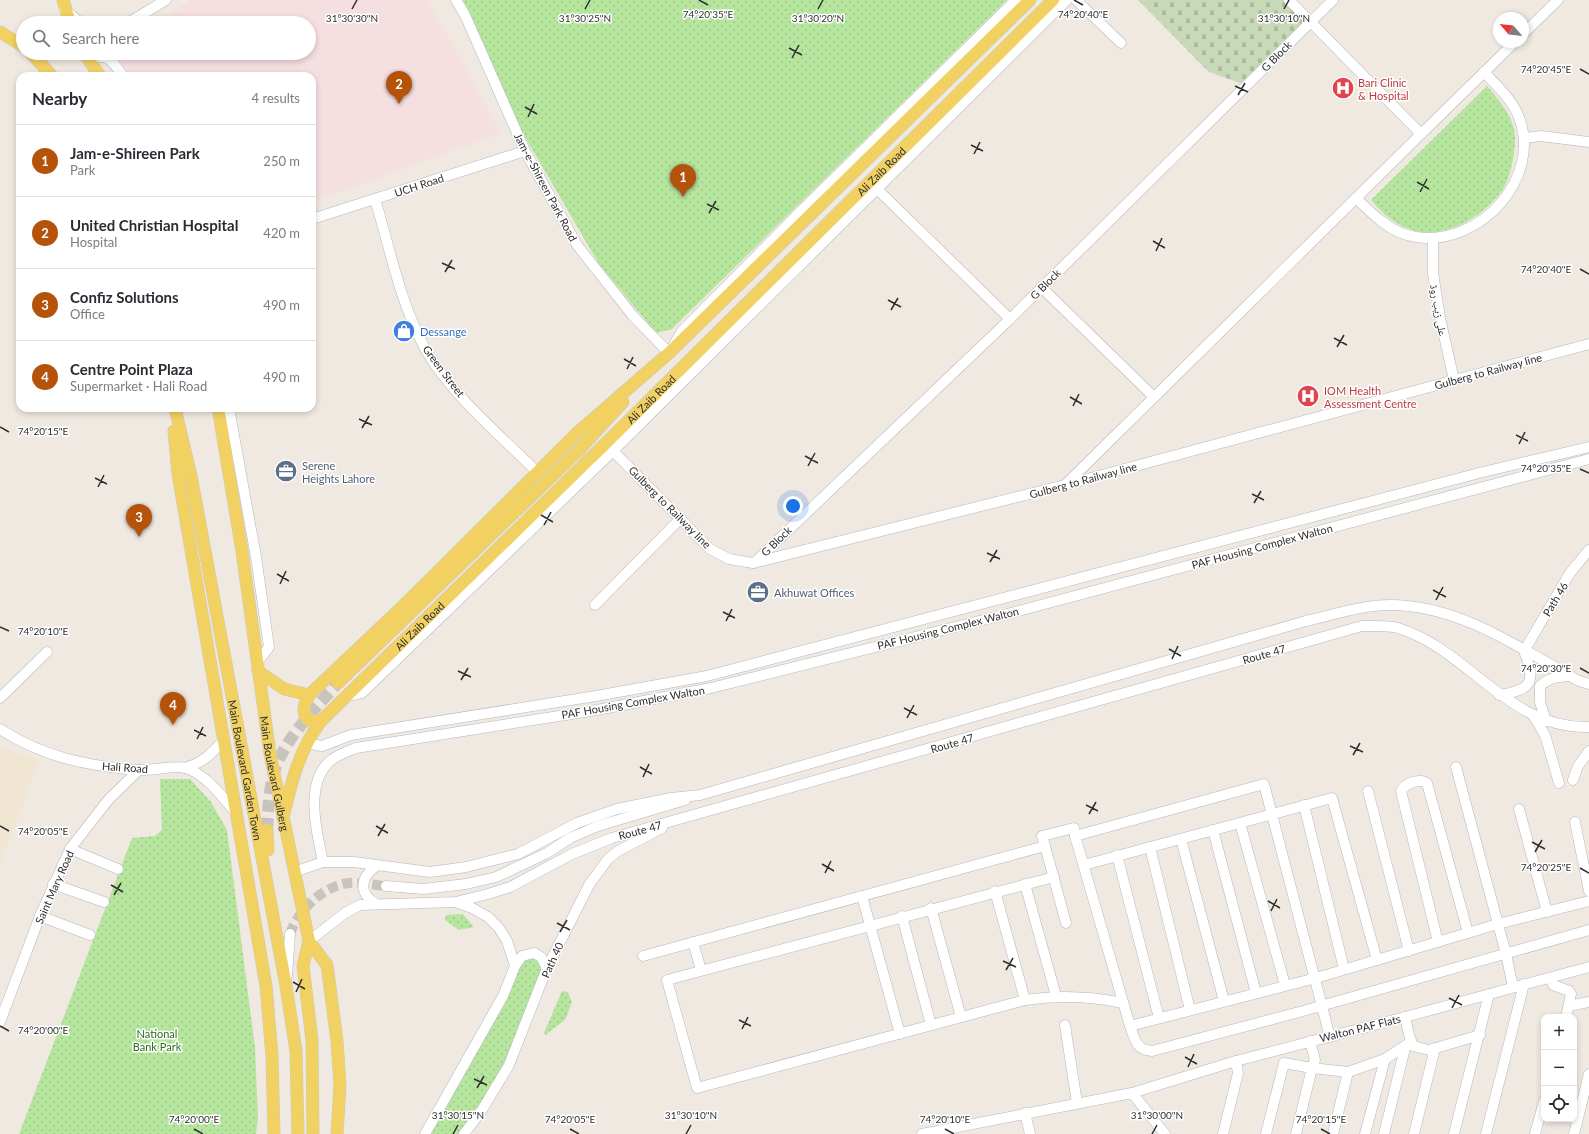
<!DOCTYPE html>
<meta charset="utf-8">
<style>
body{margin:0;font-family:Lato,"Noto Naskh Arabic",sans-serif;background:#f7f7f7;color:#2b2b33}
.controls{position:absolute;right:12px;bottom:12px;display:grid;overflow:hidden;border-radius:8px;box-shadow:0 2px 6px #0003}
.controls button{width:36px;height:36px;display:grid;place-items:center;padding:0;border:0;border-bottom:1px solid #e1e1e2;background:#fff;color:#2b2b33;font:20px sans-serif}
.compass{position:absolute;left:1493px;top:12px;width:36px;height:36px;border-radius:50%;background:#fff;box-shadow:0 2px 6px #0003;rotate:298deg}
.you{position:absolute;left:793px;top:506px;width:14px;height:14px;margin:-10px;border:3px solid #fff;border-radius:50%;background:#1a73e8;box-shadow:0 0 0 6px #1a73e833}
.badge{display:grid;place-items:center;width:26px;height:26px;border-radius:50%;background:#b45309;color:#fff;font-size:13px;font-weight:700}
.pin{position:absolute;translate:-50% -33px;filter:drop-shadow(0 1px 2px #0008)}
.pin::after{content:'';position:absolute;top:21px;width:14px;height:12px;background:inherit;clip-path:polygon(0 0,100% 0,50% 100%)}
.list{margin:0;padding:0;list-style:none}
h2{display:flex;justify-content:space-between;align-items:center;height:52px;margin:0;padding:0 16px;font-size:17px}
h2 small{font-size:13px;font-weight:400;color:#7c7c81}
.list li{display:grid;grid-template-columns:26px 1fr auto;gap:12px;align-items:center;box-sizing:border-box;height:72px;padding:0 16px;border-top:1px solid #e1e1e2}
.list b{display:block;font-size:15px;white-space:nowrap}
.list p{margin:0;font-size:13px;white-space:nowrap;color:#7c7c81}
.list em{font-size:13px;font-style:normal;color:#7c7c81}
.icon{flex:none;width:22px;height:22px;fill:none;stroke:currentColor;stroke-width:2;stroke-linecap:round;stroke-linejoin:round}
.map{position:relative;flex:none;width:1589px;height:1134px;overflow:hidden}
.search{position:absolute;background:#fff;box-shadow:0 2px 6px #0003;left:16px;top:16px;width:300px;height:44px;display:flex;align-items:center;gap:10px;box-sizing:border-box;padding:0 14px;border-radius:22px;color:#7c7c81;font-size:15px}
.panel{position:absolute;background:#fff;box-shadow:0 2px 6px #0003;left:16px;top:72px;width:300px;height:340px;border-radius:12px}
.map>svg:first-child{display:block}
.education{fill:#f0e6d1}
.medical{fill:#f5dfe0}
.grass{fill:url(#grass-dots)}
.cemetery{fill:url(#cemetery-stones)}
.lines{fill:none;stroke-linecap:round;stroke-linejoin:round}
.minor-tunnel{stroke:#c8c4bd;stroke-width:10;stroke-dasharray:10 5;stroke-linecap:butt}
.major-tunnel{stroke:#c8c4bd;stroke-width:12;stroke-dasharray:12 6;stroke-linecap:butt}
.minor-casing{stroke:#b4b7c1;stroke-width:11}
.major-casing{stroke:#c9c9c9;stroke-width:13}
.minor{stroke:#fff;stroke-width:10}
.major{stroke:#f2d163;stroke-width:12}
.ticks{fill:none;stroke:#2e2e2e;stroke-width:1.5}
.labels{text-anchor:middle;dominant-baseline:central;stroke-width:3;stroke-linejoin:round;paint-order:stroke}
.street-label{font-size:11px;fill:#2e2e2e;stroke:#fff}
.health-label{font-size:11px;fill:#be3a42;stroke:#fff;text-anchor:start}
.shop-label{font-size:11px;fill:#366cbe;stroke:#fff;text-anchor:start}
.service-label{font-size:11px;fill:#4e5e75;stroke:#fff;text-anchor:start}
.park-label{font-size:11px;fill:#2c6e1b;stroke:#fff}
.ticks-label{font-size:10px;text-anchor:middle;fill:#2e2e2e;stroke:#fff;stroke-width:3;stroke-linejoin:round;paint-order:stroke}
</style>
<div class="map">
<svg width="1589" height="1134" viewBox="0 0 1589 1134">
<defs>
<pattern id="grass-dots" width="8" height="8" patternUnits="userSpaceOnUse"><rect width="8" height="8" fill="#b6e59e"/><path d="M2 2h.1M6 6h.1" fill="none" stroke="#9dc588" stroke-width="1.8" stroke-linecap="round"/></pattern>
<pattern id="cemetery-stones" width="16" height="16" patternUnits="userSpaceOnUse"><rect width="16" height="16" fill="#c8d9b8"/><path d="M2 7V4a2 2 0 0 1 4 0v3zM10 15v-3a2 2 0 0 1 4 0v3z" fill="#acbb9e"/></pattern>
</defs>
<rect width="100%" height="100%" fill="#efe9e1"/>
<polygon class="education" points="0,747 39,760 0,865"/>
<polygon class="medical" points="190,0 428,0 501,133 312,202 312,76 131,76 116,53 309,53 309,23 158,23"/>
<g class="grass">
<polygon points="463,0 1007,0 672,329 656,333 599,264 521,130"/>
<path d="M1487,86c12,14 28,32 28,52 0,15 -4,38 -12,51 -18,27 -60,53 -94,40 -16,-6 -27,-16 -38,-29z"/>
<polygon points="160,779 190,779 211,802 227,830 255,1048 258,1118 256,1134 19,1134 132,838 155,836 162,830"/>
<polygon points="463,914 474,927 459,930 445,920 446,915"/>
<polygon points="529,953 547,968 523,1032 464,1134 425,1134 511,978"/>
<polygon points="562,991 568,992 572,1002 565,1020 545,1035 544,1033"/>
</g>
<polygon class="cemetery" points="1138,0 1289,0 1310,22 1246,85 1209,72"/>
<g class="lines">
<path class="minor-tunnel" d="M290,934c8,-24 33,-48 59,-51 12,-1 25,2 37,3"/>
<path class="major-tunnel" d="M267,830c1,-20 2,-39 7,-58 9,-31 43,-66 64,-89"/>
<g class="minor-casing">
<g id="minor">
<polyline points="456,0 465,15 525,151 577,245 633,316 669,353 682,331 797,215 1016,0"/>
<polyline points="1076,0 1121,43"/>
<polyline points="64,9 81,23"/>
<polyline points="128,23 166,0"/>
<polyline points="1523,34 1558,0"/>
<path d="M87,58c22,-4 23,0 36,18"/>
<polyline points="1421,134 1515,42"/>
<polyline points="1524,138 1541,136 1589,142"/>
<polyline points="877,189 1010,319"/>
<path d="M1356,198c16,16 36,36 60,39 64,10 128,-60 102,-122 -7,-17 -22,-30 -34,-43"/>
<path d="M375,199c15,50 26,108 52,153 25,43 75,85 111,121"/>
<polyline points="312,219 525,151"/>
<polyline points="1433,239 1433,273 1440,318 1454,380"/>
<polyline points="1041,287 1154,397"/>
<polyline points="229,408 256,557 269,647 257,663"/>
<polyline points="613,451 710,549 729,559 753,563 1065,485 1589,344"/>
<polyline points="1066,484 1421,134 1289,0"/>
<polyline points="754,563 1010,319 1333,0"/>
<polyline points="595,605 681,518"/>
<path d="M1499,695c34,-5 37,-14 25,-44l46,-78 19,-23"/>
<polyline points="347,696 362,693 613,451 1067,0"/>
<polyline points="0,698 47,652"/>
<polyline points="1533,715 1545,735 1559,783"/>
<path d="M1546,721l-6,-19v-16c10,-9 17,-9 29,-10"/>
<path d="M0,729c43,28 87,37 138,41 12,1 38,-5 48,-2 21,7 37,30 51,46"/>
<polyline points="306,743 322,746 351,735 596,696 707,676 1483,472 1589,447"/>
<polyline points="1456,767 1506,954 1513,987"/>
<path d="M185,768c19,-6 26,-14 39,-28"/>
<polyline points="1573,780 1578,766 1589,751"/>
<polyline points="1368,791 1409,951"/>
<polyline points="1304,805 1344,969"/>
<polyline points="1519,809 1547,912"/>
<polyline points="1575,822 1589,891"/>
<polyline points="1240,823 1285,985"/>
<polyline points="1213,830 1256,993"/>
<path d="M1075,836l55,190c5,13 6,24 22,25l151,-40 286,-81"/>
<polyline points="1181,839 1224,1001"/>
<polyline points="1045,846 1066,923"/>
<polyline points="1150,847 1190,1010"/>
<polyline points="70,849 118,869"/>
<polyline points="1117,855 1159,1018"/>
<path d="M323,862c-6,-28 -18,-74 4,-98 7,-8 19,-12 29,-16l241,-38 114,-22 296,-74 582,-155"/>
<polyline points="1084,865 1332,798 1377,960"/>
<path d="M294,872l29,-10h31l76,10 36,-5 52,-13 59,-31 40,-14 54,-11 29,-3 606,-174c27,-6 56,-16 84,-16 69,0 130,43 187,75l12,4"/>
<path d="M1054,877l-387,103 30,108 328,-88c35,-5 64,-4 98,3"/>
<polyline points="53,884 104,902"/>
<polyline points="1025,884 1056,996"/>
<polyline points="386,886 423,889 466,884 496,877 547,853 570,838 598,826 685,800"/>
<polyline points="995,891 1025,1000"/>
<polyline points="862,896 900,1034"/>
<path d="M376,904c-18,-12 -16,-26 0,-38"/>
<polyline points="931,908 961,1017"/>
<polyline points="40,916 90,935"/>
<polyline points="902,916 931,1025"/>
<path d="M309,941l36,-28 15,-8 96,-3 32,-8 22,-7 62,-33 40,-16 750,-212c11,0 26,-1 36,2 71,22 110,101 191,99"/>
<polyline points="693,942 701,970"/>
<path d="M1438,942l-37,-151c4,-8 19,-13 26,-8l41,150"/>
<polyline points="643,956 1045,846 1042,836 1074,828 1075,836 1264,784 1330,1037"/>
<polyline points="515,966 522,956 534,953 541,957 547,968"/>
<polyline points="287,976 290,934"/>
<polyline points="1551,978 1553,985 1569,991 1571,994 1566,1017"/>
<polyline points="1569,1006 1589,1002"/>
<polyline points="1405,1017 1409,1035 1413,1046 1429,1050 1480,1035"/>
<polyline points="0,1022 40,916 70,849 109,799 139,770"/>
<polyline points="1065,1025 1077,1103"/>
<polyline points="1130,1026 1316,978 1498,924 1589,901"/>
<polyline points="1310,1041 1315,1060 1312,1068 1348,1072 1385,1059"/>
<polyline points="1132,1093 1165,1134"/>
<polyline points="1025,1113 1030,1134"/>
<polyline points="425,1134 503,996 515,966 507,941 499,928 488,917 472,908 456,902"/>
<polyline points="464,1134 482,1110 509,1065 547,968 589,885 608,859 618,851 662,828"/>
<polyline points="922,1134 1132,1093 1236,1061 1405,1017 1589,967"/>
<polyline points="1223,1134 1238,1073 1236,1061"/>
<polyline points="1266,1134 1284,1063 1312,1068 1296,1134"/>
<polyline points="1333,1134 1348,1072"/>
<polyline points="1365,1134 1385,1059 1411,1042"/>
<polyline points="1384,1134 1405,1048"/>
<polyline points="1414,1134 1435,1048"/>
<polyline points="1454,1134 1489,994"/>
<polyline points="1486,1134 1524,984"/>
<polyline points="1535,1134 1544,1101"/>
<polyline points="1574,1134 1589,1074"/>
</g>
</g>
<g class="major-casing">
<g id="major">
<polyline points="63,0 70,23"/>
<polyline points="0,32 23,46"/>
<polyline points="31,53 52,76"/>
<polyline points="84,53 100,76"/>
<path id="s1" d="M175,408l16,68 95,510 10,65 2,83"/>
<path id="s2" d="M218,408l24,143 28,203 39,187 18,24 10,76 3,44 -3,49"/>
<polyline points="174,431 178,474 266,986 272,1056 274,1134"/>
<polyline points="258,671 284,689 309,695 401,608 576,434 669,353 1030,0"/>
<polyline points="338,683 580,449 623,402"/>
<path d="M309,695c-5,10 -8,16 -1,25l13,1"/>
<path id="s3" d="M283,818c8,-35 16,-68 38,-97l286,-279 446,-442"/>
<polyline points="267,830 268,850"/>
<polyline points="309,941 303,966 312,1040 313,1134"/>
</g>
</g>
<use href="#minor" class="minor"/>
<use href="#major" class="major"/>
</g>
<path class="ticks" d="M699,0l9,5M1074,0l9,5M352,9l5,-9M585,9l5,-9M818,9l5,-9M1284,9l5,-9M789,48l13,7M792,58l7,-13M1580,69l9,5M1235,86l13,6M1238,95l7,-12M525,107l12,7M528,117l6,-13M971,145l12,6M974,154l6,-12M1417,182l12,7M1420,192l7,-13M707,204l12,6M709,213l7,-12M1153,241l12,7M1156,251l6,-13M442,263l13,6M1580,269l9,5M445,272l7,-12M888,300l13,7M891,310l7,-12M1334,338l13,7M1337,347l7,-12M624,359l12,7M627,369l6,-12M1070,397l12,7M1073,406l6,-12M359,419l13,6M0,427l9,5M362,428l7,-12M1516,435l12,6M1519,444l6,-12M805,456l13,7M808,466l7,-13M1580,469l9,4M95,478l12,6M98,487l6,-12M1252,494l12,6M1254,503l7,-12M541,515l12,7M544,525l7,-13M987,553l13,6M990,562l7,-12M277,574l12,7M280,584l6,-13M1433,590l13,7M1436,600l7,-13M723,612l12,6M726,621l6,-12M0,627l9,4M1169,649l12,7M1172,659l6,-13M1580,668l9,5M458,671l13,6M461,680l7,-12M904,708l13,7M907,718l7,-13M194,730l12,6M197,739l6,-12M1350,746l13,6M1353,755l7,-12M640,767l12,7M643,777l6,-13M1086,805l12,6M1089,814l7,-12M0,826l9,5M376,826l12,7M378,836l7,-12M1532,842l13,7M1535,852l7,-12M822,864l12,7M1580,868l9,5M825,873l6,-12M111,885l12,7M114,895l7,-12M1268,901l12,7M1271,911l6,-12M557,923l13,7M560,932l7,-12M1003,961l13,6M1006,970l7,-12M293,982l12,7M296,992l6,-13M1449,998l13,7M1452,1008l7,-13M739,1020l12,6M0,1026l9,5M742,1029l6,-12M1185,1057l12,7M1188,1067l6,-13M474,1079l13,6M477,1088l7,-12M194,1129l9,5M570,1129l9,5M945,1129l9,5M1321,1129l9,5M453,1134l5,-9M686,1134l5,-9M1152,1134l5,-9"/>
<defs>
<g id="hospital-disc" transform="scale(1.15)"><circle r="9.5" fill="#e0444e" stroke="#fff"/><path d="M-5-5h3v3.5h4V-5h3V5h-3V1.5h-4V5h-3Z" fill="#fff"/></g>
<g id="shop-disc" transform="scale(1.15)"><circle r="9.5" fill="#3f7fe0" stroke="#fff"/><path d="M-5-2.5h2.3a2.7 3.5 0 0 1 5.4 0H5L5.5 6h-11ZM-1.5-2.5h3a1.5 2.3 0 0 0-3 0Z" fill="#fff"/></g>
<g id="office-disc" transform="scale(1.15)"><circle r="9.5" fill="#5c6f8a" stroke="#fff"/><path d="M-6-3h4V-5.5h4V-3h4V5H-6ZM-1-4.5V-3h2v-1.5ZM-6 0V1H6V0Z" fill="#fff"/></g>
</defs>
<g fill-rule="evenodd">
<use href="#hospital-disc" x="1343" y="88"/>
<use href="#shop-disc" x="404" y="331"/>
<use href="#hospital-disc" x="1308" y="396"/>
<use href="#office-disc" x="286" y="471"/>
<use href="#office-disc" x="758" y="592"/>
</g>
<g class="labels">
<g class="street-label">
<text transform="translate(1276 56) rotate(-45)">G Block</text>
<text stroke="none"><textPath href="#s3" startOffset="890">Ali Zaib Road</textPath></text>
<text transform="translate(419 185) rotate(-18)">UCH Road</text>
<text transform="translate(546 187) rotate(62)">Jam-e-Shireen Park Road</text>
<text transform="translate(1045 284) rotate(-45)">G Block</text>
<text transform="translate(1439 310) rotate(80)">علی زیب روڈ</text>
<text transform="translate(444 371) rotate(53)">Green Street</text>
<text transform="translate(1488 371) rotate(-15)">Gulberg to Railway line</text>
<text stroke="none"><textPath href="#s3" startOffset="566">Ali Zaib Road</textPath></text>
<text transform="translate(1083 480) rotate(-15)">Gulberg to Railway line</text>
<text transform="translate(670 507) rotate(45)">Gulberg to Railway line</text>
<text transform="translate(776 541) rotate(-44)">G Block</text>
<text transform="translate(1262 546) rotate(-15)">PAF Housing Complex Walton</text>
<text transform="translate(1555 599) rotate(-59)">Path 46</text>
<text stroke="none"><textPath href="#s3" startOffset="242">Ali Zaib Road</textPath></text>
<text transform="translate(948 628) rotate(-14)">PAF Housing Complex Walton</text>
<text transform="translate(1264 654) rotate(-16)">Route 47</text>
<text transform="translate(633 702) rotate(-10)">PAF Housing Complex Walton</text>
<text transform="translate(952 743) rotate(-16)">Route 47</text>
<text transform="translate(125 767) rotate(4)">Hali Road</text>
<text stroke="none"><textPath href="#s1" startOffset="369">Main Boulevard Garden Town</textPath></text>
<text stroke="none"><textPath href="#s2" startOffset="370">Main Boulevard Gulberg</textPath></text>
<text transform="translate(640 830) rotate(-15)">Route 47</text>
<text transform="translate(54 887) rotate(-66)">Saint Mary Road</text>
<text transform="translate(552 960) rotate(-66)">Path 40</text>
<text transform="translate(1360 1028) rotate(-14)">Walton PAF Flats</text>
</g>
<g class="health-label">
<text x="1358" y="82">Bari Clinic<tspan x="1358" dy="13">&amp; Hospital</tspan></text>
<text x="1324" y="390">IOM Health<tspan x="1324" dy="13">Assessment Centre</tspan></text>
</g>
<g class="shop-label">
<text x="420" y="331">Dessange</text>
</g>
<g class="service-label">
<text x="302" y="465">Serene<tspan x="302" dy="13">Heights Lahore</tspan></text>
<text x="774" y="592">Akhuwat Offices</text>
</g>
<g class="park-label">
<text x="157" y="1033">National<tspan x="157" dy="13">Bank Park</tspan></text>
</g>
</g>
<g class="ticks-label">
<text x="708" y="18">74°20'35"E</text>
<text x="1083" y="18">74°20'40"E</text>
<text x="352" y="22">31°30'30"N</text>
<text x="585" y="22">31°30'25"N</text>
<text x="818" y="22">31°30'20"N</text>
<text x="1284" y="22">31°30'10"N</text>
<text x="1546" y="73">74°20'45"E</text>
<text x="1546" y="273">74°20'40"E</text>
<text x="43" y="435">74°20'15"E</text>
<text x="1546" y="472">74°20'35"E</text>
<text x="43" y="635">74°20'10"E</text>
<text x="1546" y="672">74°20'30"E</text>
<text x="43" y="835">74°20'05"E</text>
<text x="1546" y="871">74°20'25"E</text>
<text x="43" y="1034">74°20'00"E</text>
<text x="458" y="1119">31°30'15"N</text>
<text x="691" y="1119">31°30'10"N</text>
<text x="1157" y="1119">31°30'00"N</text>
<text x="194" y="1123">74°20'00"E</text>
<text x="570" y="1123">74°20'05"E</text>
<text x="945" y="1123">74°20'10"E</text>
<text x="1321" y="1123">74°20'15"E</text>
</g>
</svg>
<div class="controls">
<button>+</button>
<button>−</button>
<button><svg class="icon" aria-label="locate" viewBox="0 0 24 24"><circle cx="12" cy="12" r="6"/><path d="M12 2v4M12 18v4M2 12h4M18 12h4"/></svg></button>
</div>
<svg class="compass" viewBox="-18 -18 36 36"><path d="M0-13l5 13h-10z" fill="#e53935"/><path d="M0 13l5-13h-10z" fill="#7c7c81"/></svg>
<div class="you"></div>
<div class="pin badge" style="left:683px;top:197px">1</div>
<div class="pin badge" style="left:399px;top:104px">2</div>
<div class="pin badge" style="left:139px;top:537px">3</div>
<div class="pin badge" style="left:173px;top:725px">4</div>
<div class="search"><svg class="icon" aria-label="search" viewBox="0 0 24 24"><circle cx="10" cy="10" r="6"/><path d="M15 15l6 6"/></svg>Search here</div>
<section class="panel">
<h2>Nearby<small>4 results</small></h2>
<ul class="list">
<li><span class="badge">1</span><div><b>Jam-e-Shireen Park</b><p>Park</p></div><em>250 m</em></li>
<li><span class="badge">2</span><div><b>United Christian Hospital</b><p>Hospital</p></div><em>420 m</em></li>
<li><span class="badge">3</span><div><b>Confiz Solutions</b><p>Office</p></div><em>490 m</em></li>
<li><span class="badge">4</span><div><b>Centre Point Plaza</b><p>Supermarket · Hali Road</p></div><em>490 m</em></li>
</ul>
</section>
</div>
